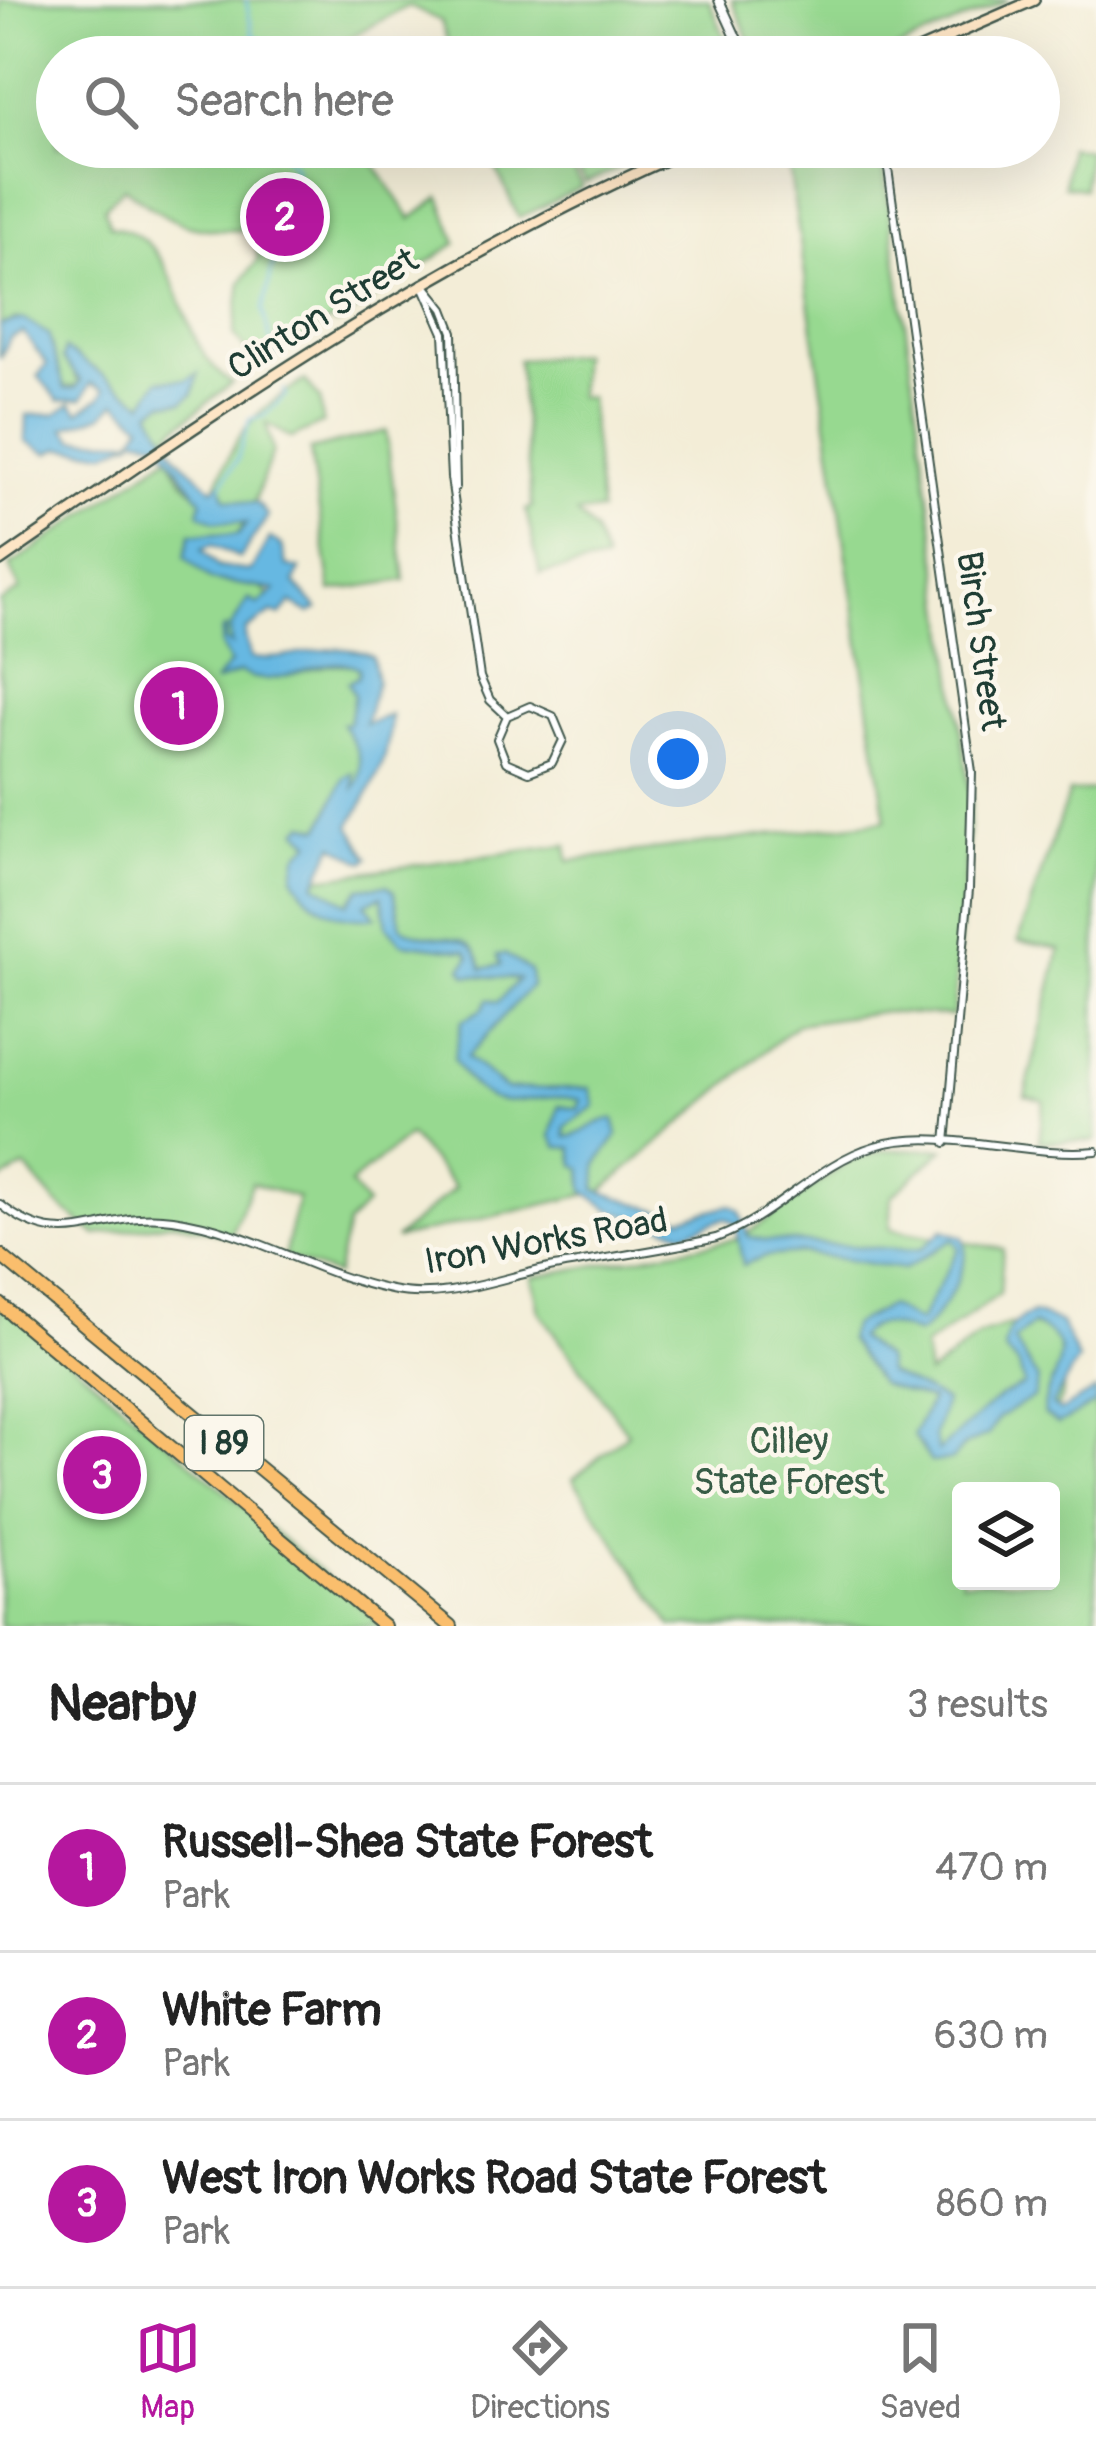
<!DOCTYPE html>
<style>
body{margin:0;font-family:Pangolin,sans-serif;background:#f6f6f6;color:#222}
.controls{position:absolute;right:36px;bottom:36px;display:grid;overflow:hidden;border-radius:12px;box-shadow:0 12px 48px #0002}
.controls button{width:108px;height:108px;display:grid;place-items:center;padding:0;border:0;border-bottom:3px solid #e0e0e0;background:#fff;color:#222;font:60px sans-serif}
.you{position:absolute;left:678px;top:759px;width:42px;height:42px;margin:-30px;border:9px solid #fff;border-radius:50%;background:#1a73e8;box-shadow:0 0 0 18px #1a73e833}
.badge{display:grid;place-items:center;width:78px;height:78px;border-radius:50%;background:#b5179e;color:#fff;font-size:39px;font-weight:700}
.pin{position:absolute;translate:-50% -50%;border:6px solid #fff;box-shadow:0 3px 12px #0006}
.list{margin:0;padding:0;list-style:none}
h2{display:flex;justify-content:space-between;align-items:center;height:156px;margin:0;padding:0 48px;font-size:51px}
h2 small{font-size:39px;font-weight:400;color:#767676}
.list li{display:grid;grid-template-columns:78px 1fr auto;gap:36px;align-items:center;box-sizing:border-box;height:168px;padding:0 48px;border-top:3px solid #e0e0e0}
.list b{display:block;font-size:45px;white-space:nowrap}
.list p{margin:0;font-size:39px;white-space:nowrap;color:#767676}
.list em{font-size:39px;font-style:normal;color:#767676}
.icon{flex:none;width:66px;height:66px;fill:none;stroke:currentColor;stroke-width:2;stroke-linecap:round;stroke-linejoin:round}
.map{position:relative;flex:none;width:1096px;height:1626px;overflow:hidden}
.search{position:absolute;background:#fff;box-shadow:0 12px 48px #0002;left:36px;right:36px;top:36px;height:132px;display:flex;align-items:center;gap:30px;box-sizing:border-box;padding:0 42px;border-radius:66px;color:#767676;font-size:45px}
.sheet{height:660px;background:#fff}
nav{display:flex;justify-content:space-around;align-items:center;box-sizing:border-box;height:168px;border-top:3px solid #e0e0e0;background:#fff;font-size:33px;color:#767676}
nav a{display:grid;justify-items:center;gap:6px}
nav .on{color:#b5179e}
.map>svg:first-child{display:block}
.green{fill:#97d990;stroke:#5b8b62;stroke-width:3;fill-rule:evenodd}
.water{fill:#66b8e2;stroke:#427a8b;stroke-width:3}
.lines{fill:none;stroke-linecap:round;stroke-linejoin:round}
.stream{stroke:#66b8e2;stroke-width:3}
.minor-casing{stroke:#3f574c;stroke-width:10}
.tertiary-casing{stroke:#3f574c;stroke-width:12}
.secondary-casing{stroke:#3f574c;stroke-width:14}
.motorway-casing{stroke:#3f574c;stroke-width:16}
.minor{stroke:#fff;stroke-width:6}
.tertiary{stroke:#fff;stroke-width:8}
.secondary{stroke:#fde5c5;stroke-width:9}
.motorway{stroke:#fabe6d;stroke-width:12}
.labels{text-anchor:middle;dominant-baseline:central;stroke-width:9;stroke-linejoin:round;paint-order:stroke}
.shield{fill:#fbf7ec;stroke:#61756b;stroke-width:3}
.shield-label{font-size:33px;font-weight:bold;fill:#1f3d34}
.street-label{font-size:36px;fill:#1f3d34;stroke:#fbf7ec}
.park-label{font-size:36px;fill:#375c46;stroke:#fbf7ec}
</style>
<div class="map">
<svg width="1096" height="1626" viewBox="0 0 1096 1626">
<rect width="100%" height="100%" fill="#fbf7ec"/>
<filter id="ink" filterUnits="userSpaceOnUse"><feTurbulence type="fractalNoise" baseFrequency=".00833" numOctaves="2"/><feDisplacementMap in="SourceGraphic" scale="24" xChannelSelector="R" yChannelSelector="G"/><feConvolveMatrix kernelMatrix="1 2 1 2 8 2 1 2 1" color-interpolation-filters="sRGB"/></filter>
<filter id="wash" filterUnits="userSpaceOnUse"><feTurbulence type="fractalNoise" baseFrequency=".004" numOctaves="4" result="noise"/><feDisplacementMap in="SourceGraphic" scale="48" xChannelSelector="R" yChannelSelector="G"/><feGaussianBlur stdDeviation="2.7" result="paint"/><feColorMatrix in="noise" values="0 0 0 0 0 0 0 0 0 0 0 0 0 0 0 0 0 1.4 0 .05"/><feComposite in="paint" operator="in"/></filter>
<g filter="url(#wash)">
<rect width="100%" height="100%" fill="#f3edd7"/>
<g class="green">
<path d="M0,0h709l24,57h-281l-11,-36 -33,-15 -94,51h-257v90h306l48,72 29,-22 17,46 -122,81 -4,-4 -73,46 -24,-31 7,-53 17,-22 -2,-31c-64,6 -84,-5 -132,-42l-20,21 6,18c80,12 61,119 122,157l-68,54 -20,-34 -69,-47 -4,11 9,18 -18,3 -8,-31 -35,-38 -19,6z"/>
<polygon points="732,0 1009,0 878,57 757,57"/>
<polygon points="560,147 582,187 519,218 495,166"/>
<polygon points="567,147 669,147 585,183"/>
<path d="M786,147h95l90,655 -18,214 -74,-4 -82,12 -195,167 -207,48 60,-51 -46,-53 -59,49 16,21 -19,20 -11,50 -52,-18 14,-59 -46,-15 -22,53 -55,-14 -79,13 -40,-32 -31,-36 -25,14v-579l20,-12 -10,-24 160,-111c11,38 46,49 73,70l-6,11 -24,-3 -13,15 4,10 63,34 -2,11 -16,9 -12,39 42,26 54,-13 23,1 4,7 8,90 -57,117 256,-34 1,16 318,-41z"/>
<polygon points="1068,147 1088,150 1084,188 1064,186"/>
<polygon points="580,354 578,397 589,397 600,511 577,514 594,532 605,561 540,574 526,510 532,507 518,360"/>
<path d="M305,380l15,19 3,24 -32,15 -25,-15 7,28 -19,52 -28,-4 -7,-14 -5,5c28,-64 32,-72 91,-110z"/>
<polygon points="386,431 405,580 331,591 310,450"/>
<polygon points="1096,790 1096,1141 1039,1142 1044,1101 1025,1096 1060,949 1018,941 1069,792"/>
<path d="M944,1149l-52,47 -2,33 113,20 -3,45 -76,53 4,28 52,-40 31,-11v12l13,-14 25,9 15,16 -1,47 -11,25 44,-20v227h-424l-99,-147 55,-46 -89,-122 -7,-34 209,-39 110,-78 34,-10zM961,1491h90v90h-90z"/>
<polygon points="0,1301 385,1626 0,1626"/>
</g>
<path class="water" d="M23,319l25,15 17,55 11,-1 5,-7 -18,-22 2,-10 79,54 15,-23h27l12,-7 -5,21 -10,8h-19l-13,9 26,45 36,33 7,-5 6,15 32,5 10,12 -28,42 -28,-13 -10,4 16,18 33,4 19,-33 12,8 5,20 13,3 -5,14 23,26 -9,4 -18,-10 -11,12 -8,-2 -26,17 -1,7 6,21c38,5 84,-21 121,-2l5,25 -12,43 26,-9c-3,51 -16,66 -41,111l19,32 -5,4 -30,-17 -19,39 33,19 12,-15 27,-3 7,6 7,35c31,22 73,-4 81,43l19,-4 -4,-10 8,-1 25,17 1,15 -64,71 39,32 84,-1 5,18 -30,21 1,10c18,-1 28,-17 48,-18l4,16 -21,29 -1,26 86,28 48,-13 9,5 9,26 17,4 143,10 13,-1 22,-19 20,7c12,25 -24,83 -45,97 -23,-7 -44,-19 -60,4l27,20 2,14 58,29 -11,35 4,15 60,-53 26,-13 -5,-19 -15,-16c2,-20 11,-31 30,-37l27,10 17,37 -26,45 8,6 36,-21v13l-38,21 -14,-10c-2,-37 44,-65 -11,-90l-19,17 24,39 -4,17 -36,21 -9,16 -24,11 -13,15 -21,2 -18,-27 18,-35 -51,-16 -32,-45 4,-14 37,-19 30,16 40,-74 -6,-9 -49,30 -101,-16 -38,3 -22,9 -8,-41 -10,-6 -40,15 -76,-24 -25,-18 -2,-23 -7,-3 -3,-17 -14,-1 -7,-11 8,-30 19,3 3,-9c-54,-14 -87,31 -127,-41l8,-38 21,-12 5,-10 10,3 21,-23 -52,-4 -5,-7 8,-11 -4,-6 -64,-8 -15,-17 -5,-30 -17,8 11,13c-35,5 -66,-8 -82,-41l3,-20 14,-14 -13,-12 6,-6 17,4 24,-51 8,-4 1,15c15,-22 1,-44 -12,-64l7,-1 5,-28 -6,-12 10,-6 1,-9c-35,-20 -79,28 -119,4l-26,11 16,-20 -9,-17 1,-16 4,-2 -1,13 6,4 -1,-16 19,-30 9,6 17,-15 -64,-10 -26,-23 6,-24 47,2 9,-12 -32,-2 -16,-8 3,-12 -43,-60 -25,-4 8,-13 -26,-22 -13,13 -39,13 11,11 60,1 -28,12 -47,-4 -12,5 -22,-12 1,-26 28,-1 16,-10 8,8 22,-15 4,-8 -14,-6 -9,16 -23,2 -21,-25 9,-12 -24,-32 -13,6 -10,21v-34z"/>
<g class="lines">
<g class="stream">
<polyline points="246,0 253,35 260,39 255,57"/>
<polyline points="275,359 263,311 273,264 289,258 300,238 288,191 295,167 277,147"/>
<polyline points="219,488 237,460 250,419 264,416 286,395 284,390"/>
</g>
</g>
</g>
<g filter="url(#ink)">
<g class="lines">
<g class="minor-casing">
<g id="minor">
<polyline points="885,147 972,772 969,889 946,1143"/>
<polyline points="422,283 444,333 451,478 480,677 490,700 507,716 530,706 553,716 563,740 552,763 529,772 506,762 497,739 507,716"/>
<polyline points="424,284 444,309 453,332 456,487"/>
<path d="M0,1204c67,55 102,4 173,15 77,11 143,56 218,71 53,12 111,-13 163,-23 54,-10 108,-17 162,-29 59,-21 101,-75 159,-92 64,-20 152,12 221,5"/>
</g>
</g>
<g class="tertiary-casing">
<polyline id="tertiary" points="719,0 745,57"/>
</g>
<g class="secondary-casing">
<g id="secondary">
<polyline points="903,57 1034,0"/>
<path d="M0,561c226,-157 440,-304 694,-414"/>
</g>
</g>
<g class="motorway-casing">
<g id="motorway">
<polyline points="0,1255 451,1626"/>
<polyline points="0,1304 384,1626"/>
</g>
</g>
<use href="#minor" class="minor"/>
<use href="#tertiary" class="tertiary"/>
<use href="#secondary" class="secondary"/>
<use href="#motorway" class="motorway"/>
</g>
</g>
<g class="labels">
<rect class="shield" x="185" y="1416" width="78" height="54" rx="9"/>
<g class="shield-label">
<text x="224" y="1443">I 89</text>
</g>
<g class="street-label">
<text transform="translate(323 314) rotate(-32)">Clinton Street</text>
<text transform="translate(981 641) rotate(82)">Birch Street</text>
<text transform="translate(546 1241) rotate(-10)">Iron Works Road</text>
</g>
<g class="park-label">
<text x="789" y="1441">Cilley<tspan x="789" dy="41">State Forest</tspan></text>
</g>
</g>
</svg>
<div class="controls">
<button><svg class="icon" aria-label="layers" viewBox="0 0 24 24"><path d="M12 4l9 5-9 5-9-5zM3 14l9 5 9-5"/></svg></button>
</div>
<div class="you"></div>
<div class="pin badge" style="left:179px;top:706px">1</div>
<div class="pin badge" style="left:285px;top:217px">2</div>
<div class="pin badge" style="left:102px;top:1475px">3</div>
<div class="search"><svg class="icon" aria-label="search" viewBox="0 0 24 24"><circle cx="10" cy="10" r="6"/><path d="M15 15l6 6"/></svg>Search here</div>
</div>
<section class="sheet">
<h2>Nearby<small>3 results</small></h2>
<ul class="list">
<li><span class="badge">1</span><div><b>Russell-Shea State Forest</b><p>Park</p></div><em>470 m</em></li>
<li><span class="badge">2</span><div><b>White Farm</b><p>Park</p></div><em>630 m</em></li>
<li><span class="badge">3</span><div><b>West Iron Works Road State Forest</b><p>Park</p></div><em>860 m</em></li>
</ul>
</section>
<nav>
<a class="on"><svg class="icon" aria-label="map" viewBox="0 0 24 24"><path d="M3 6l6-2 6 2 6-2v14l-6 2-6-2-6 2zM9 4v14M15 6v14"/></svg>Map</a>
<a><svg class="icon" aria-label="directions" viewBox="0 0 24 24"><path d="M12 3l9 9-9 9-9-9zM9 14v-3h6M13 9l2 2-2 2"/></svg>Directions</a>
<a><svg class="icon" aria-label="saved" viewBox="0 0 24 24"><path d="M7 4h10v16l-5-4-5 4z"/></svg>Saved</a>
</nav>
